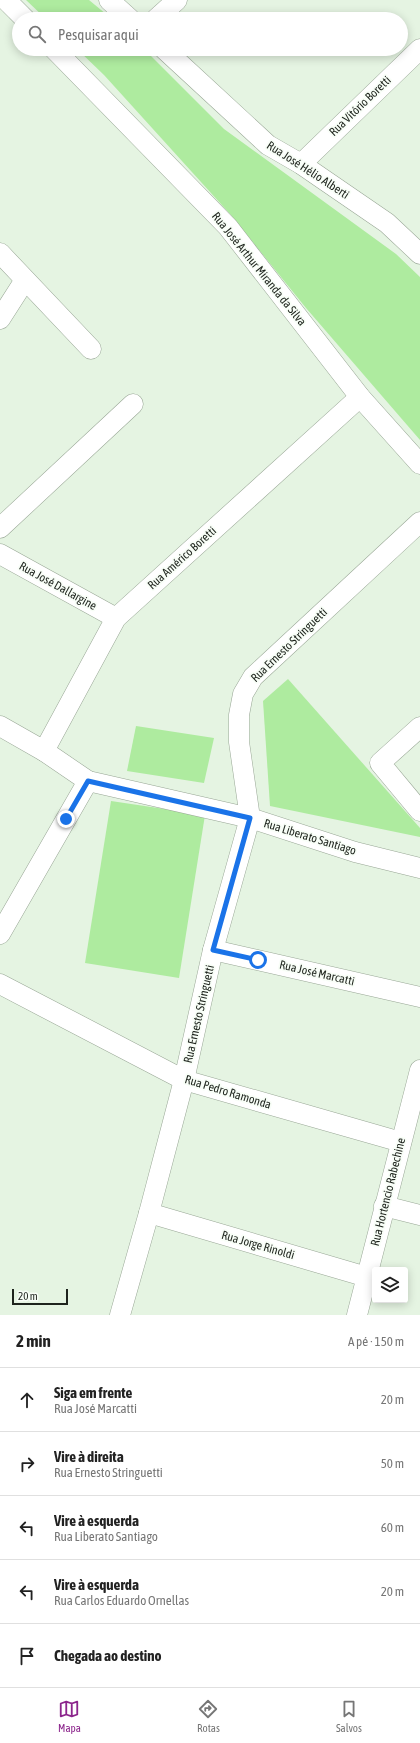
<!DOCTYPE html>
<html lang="pt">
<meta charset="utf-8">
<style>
body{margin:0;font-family:"Asap Condensed",sans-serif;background:#f6f6f6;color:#222}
.controls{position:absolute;right:12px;bottom:12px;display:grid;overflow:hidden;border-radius:4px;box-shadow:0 2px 10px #0003}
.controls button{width:36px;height:36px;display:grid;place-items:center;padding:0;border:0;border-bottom:1px solid #e0e0e0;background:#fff;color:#222;font:20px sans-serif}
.scale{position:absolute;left:12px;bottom:10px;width:56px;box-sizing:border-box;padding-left:4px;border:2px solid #1e241d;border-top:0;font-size:11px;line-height:14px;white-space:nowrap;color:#1e241d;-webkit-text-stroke:3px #f8fef7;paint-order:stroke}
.stop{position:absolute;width:12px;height:12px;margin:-9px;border:3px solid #1a73e8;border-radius:50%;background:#fff}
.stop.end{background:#1a73e8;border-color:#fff;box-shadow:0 1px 4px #0008}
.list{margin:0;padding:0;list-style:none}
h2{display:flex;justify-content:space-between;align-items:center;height:52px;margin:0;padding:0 16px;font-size:17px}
h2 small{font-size:13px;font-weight:400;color:#767676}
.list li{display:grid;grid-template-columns:26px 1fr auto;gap:12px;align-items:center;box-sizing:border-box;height:64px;padding:0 16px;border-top:1px solid #e0e0e0}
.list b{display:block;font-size:15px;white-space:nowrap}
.list p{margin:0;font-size:13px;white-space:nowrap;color:#767676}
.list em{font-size:13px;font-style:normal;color:#767676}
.icon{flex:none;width:22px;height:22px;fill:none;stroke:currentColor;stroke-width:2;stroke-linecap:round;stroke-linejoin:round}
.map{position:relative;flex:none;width:420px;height:1315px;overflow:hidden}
.search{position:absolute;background:#fff;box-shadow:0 2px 10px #0003;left:12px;right:12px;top:12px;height:44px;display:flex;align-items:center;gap:10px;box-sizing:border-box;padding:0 14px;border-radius:22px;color:#767676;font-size:15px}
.sheet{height:372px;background:#fff}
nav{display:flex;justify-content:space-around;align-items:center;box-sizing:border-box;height:56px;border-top:1px solid #e0e0e0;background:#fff;font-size:11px;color:#767676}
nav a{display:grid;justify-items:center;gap:2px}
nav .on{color:#8c258c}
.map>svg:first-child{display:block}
.green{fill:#aeeb9f}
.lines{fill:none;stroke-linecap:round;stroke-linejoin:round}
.minor-casing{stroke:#98a695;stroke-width:21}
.minor{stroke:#fff;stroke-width:20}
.route{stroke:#1a73e8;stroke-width:5}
.labels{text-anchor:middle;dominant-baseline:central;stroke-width:3.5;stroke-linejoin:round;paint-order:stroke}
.street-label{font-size:12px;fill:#1e241d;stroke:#f8fef7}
</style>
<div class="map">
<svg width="420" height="1315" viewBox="0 0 420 1315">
<rect width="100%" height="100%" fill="#e5f4e2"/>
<g class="green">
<polygon points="26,0 89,0 112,19 46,19"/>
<polygon points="77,49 144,49 224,129 396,254 420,277 420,440 306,308 230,214 104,75"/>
<polygon points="288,679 420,828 420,837 270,806 263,701"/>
<polygon points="136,726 214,738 204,783 127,771"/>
<polygon points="111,801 205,815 179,978 85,963"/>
</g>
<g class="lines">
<g class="minor-casing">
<g id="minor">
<polyline points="6,0 25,19"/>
<polyline points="109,0 130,19"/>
<polyline points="156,19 177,0"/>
<polyline points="54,49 228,227 360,397 420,464"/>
<polyline points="164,49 268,145 301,164 387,223 420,254"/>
<polyline points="301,164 420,49"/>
<polyline points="0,253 91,349"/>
<polyline points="0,319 25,280"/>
<polyline points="0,528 133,404"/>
<polyline points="0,554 116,618"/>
<polyline points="0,726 44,751 88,781 250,818 355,852 420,868"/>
<polyline points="420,727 380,763 420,811"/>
<polyline points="44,751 116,618 360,397"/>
<polyline points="0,934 88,781"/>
<polyline points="213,950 420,997"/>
<polyline points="0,984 184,1080 401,1142"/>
<polyline points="384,1206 420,1215"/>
<polyline points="149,1213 367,1277"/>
<polyline points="120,1315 149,1213 184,1080 213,950 250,818 239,742 239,715 243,694 253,677 420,522"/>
<polyline points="357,1315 420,1070"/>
</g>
</g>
<use href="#minor" class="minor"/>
</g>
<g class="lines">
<polyline class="route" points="66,819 88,781 250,818 213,950 258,960"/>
</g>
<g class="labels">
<g class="street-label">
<text transform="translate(360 106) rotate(-44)">Rua Vitório Boretti</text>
<text transform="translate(308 170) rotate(33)">Rua José Hélio Alberti</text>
<text transform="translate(259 269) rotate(51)">Rua José Arthur Miranda da Silva</text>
<text transform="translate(182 558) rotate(-42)">Rua Américo Boretti</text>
<text transform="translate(58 586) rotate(29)">Rua José Dallargine</text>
<text transform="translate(289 645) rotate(-44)">Rua Ernesto Stringuetti</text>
<text transform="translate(310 837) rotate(17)">Rua Liberato Santiago</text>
<text transform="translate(317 973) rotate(13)">Rua José Marcatti</text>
<text transform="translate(199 1014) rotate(-77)">Rua Ernesto Stringuetti</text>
<text transform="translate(228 1092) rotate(17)">Rua Pedro Ramonda</text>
<text transform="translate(388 1192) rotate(-76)">Rua Hortencio Rabechine</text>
<text transform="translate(258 1245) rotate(16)">Rua Jorge Rinoldi</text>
</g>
</g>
</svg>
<div class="controls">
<button><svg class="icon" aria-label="layers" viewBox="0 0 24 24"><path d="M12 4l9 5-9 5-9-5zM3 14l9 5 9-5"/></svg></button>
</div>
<div class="scale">20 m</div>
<div class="stop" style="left:258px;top:960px"></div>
<div class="stop end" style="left:66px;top:819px"></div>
<div class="search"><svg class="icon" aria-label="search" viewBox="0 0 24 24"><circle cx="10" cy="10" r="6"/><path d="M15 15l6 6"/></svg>Pesquisar aqui</div>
</div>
<section class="sheet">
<h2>2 min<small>A pé · 150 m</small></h2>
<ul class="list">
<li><svg class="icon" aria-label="ahead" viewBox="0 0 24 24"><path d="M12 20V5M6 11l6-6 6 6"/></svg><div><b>Siga em frente</b><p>Rua José Marcatti</p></div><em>20 m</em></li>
<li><svg class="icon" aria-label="right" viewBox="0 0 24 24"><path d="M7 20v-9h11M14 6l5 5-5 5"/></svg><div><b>Vire à direita</b><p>Rua Ernesto Stringuetti</p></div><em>50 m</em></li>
<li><svg class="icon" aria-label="left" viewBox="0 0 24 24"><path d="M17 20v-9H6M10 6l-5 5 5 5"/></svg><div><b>Vire à esquerda</b><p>Rua Liberato Santiago</p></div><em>60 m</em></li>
<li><svg class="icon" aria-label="left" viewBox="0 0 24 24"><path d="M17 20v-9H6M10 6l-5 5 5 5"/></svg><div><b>Vire à esquerda</b><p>Rua Carlos Eduardo Ornellas</p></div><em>20 m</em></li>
<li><svg class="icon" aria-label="arrive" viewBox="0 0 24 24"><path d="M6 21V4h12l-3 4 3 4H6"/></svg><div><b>Chegada ao destino</b></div></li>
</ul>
</section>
<nav>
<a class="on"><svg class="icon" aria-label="map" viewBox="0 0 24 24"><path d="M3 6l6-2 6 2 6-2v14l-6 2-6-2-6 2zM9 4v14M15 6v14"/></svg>Mapa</a>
<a><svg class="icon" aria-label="directions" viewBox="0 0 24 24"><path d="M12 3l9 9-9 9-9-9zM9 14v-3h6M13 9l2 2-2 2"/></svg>Rotas</a>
<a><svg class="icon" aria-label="saved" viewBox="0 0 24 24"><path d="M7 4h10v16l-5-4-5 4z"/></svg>Salvos</a>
</nav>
